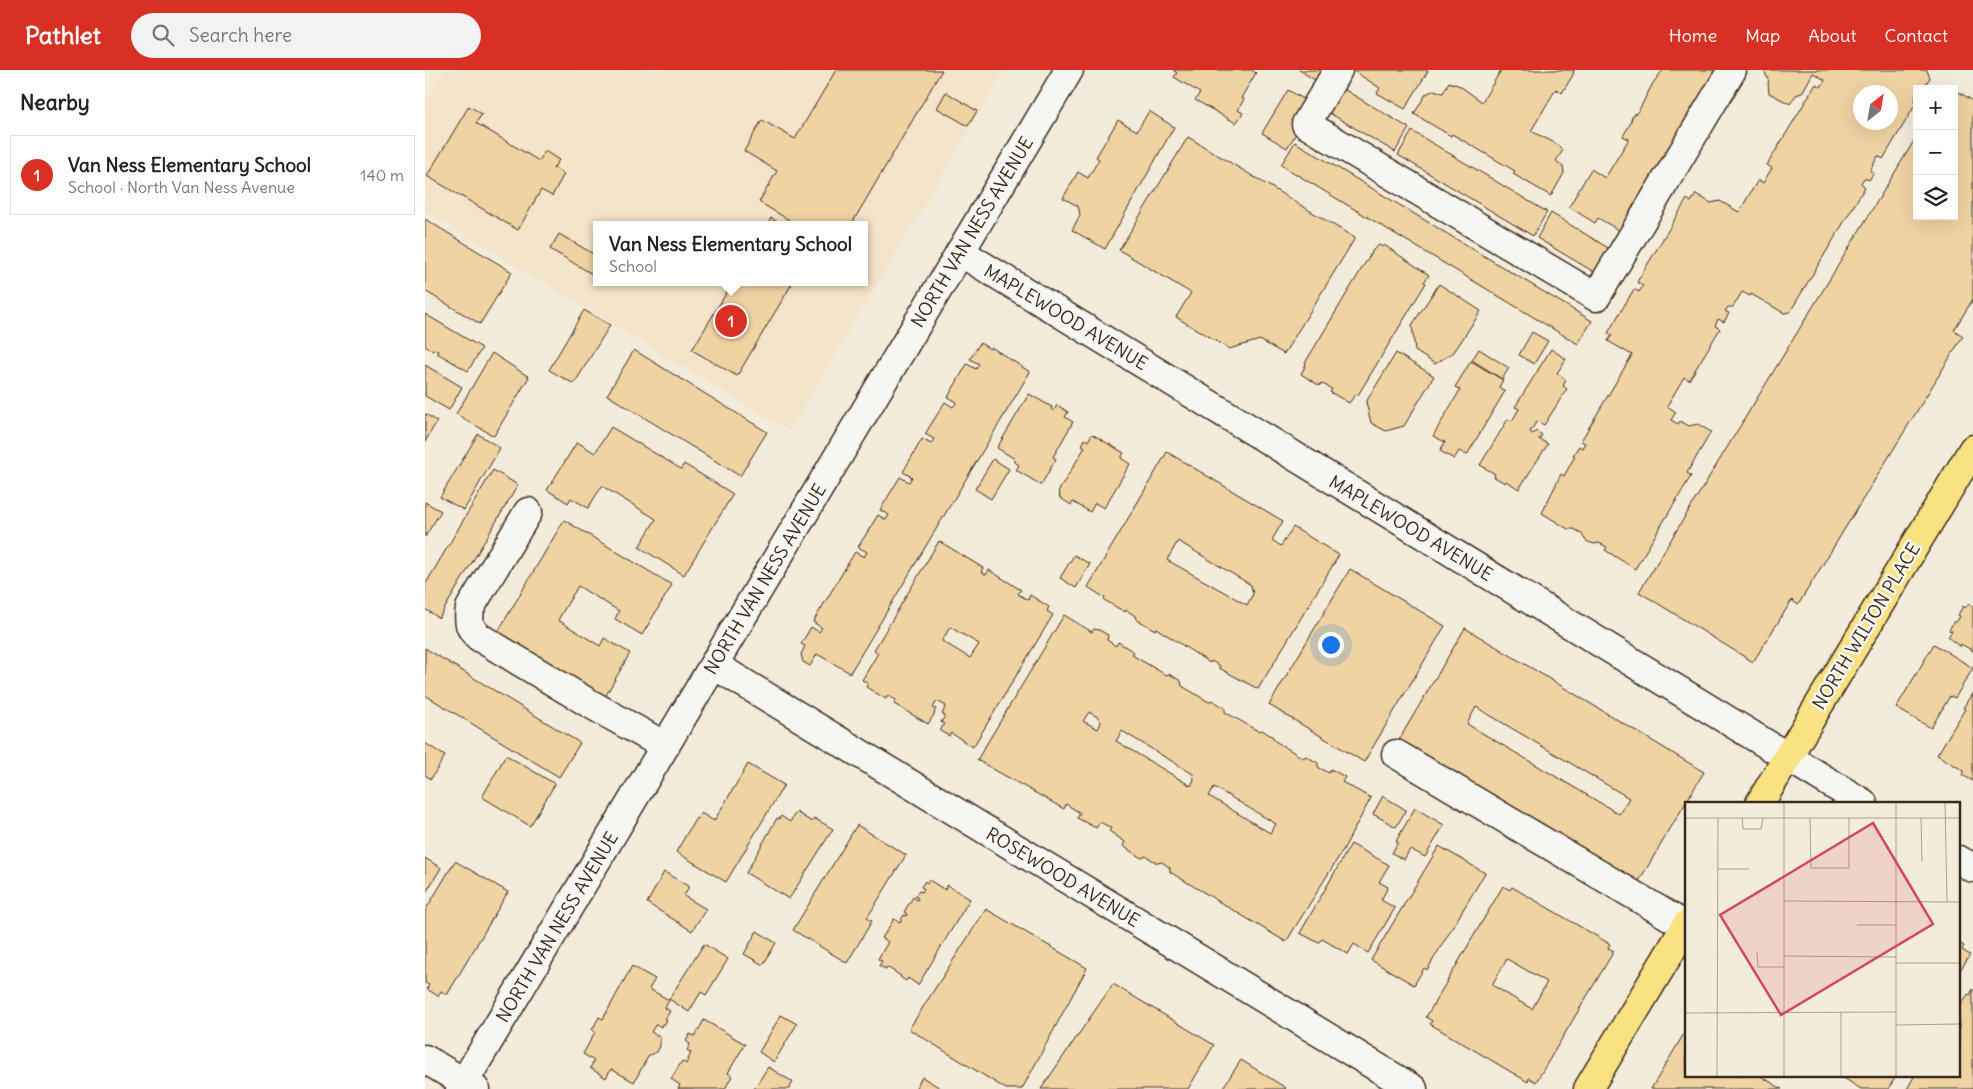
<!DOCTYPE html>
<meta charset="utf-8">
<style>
body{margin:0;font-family:Delius,sans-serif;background:#f2f2f2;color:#222}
.controls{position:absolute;right:15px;top:15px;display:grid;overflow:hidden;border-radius:0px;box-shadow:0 5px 20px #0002}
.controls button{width:45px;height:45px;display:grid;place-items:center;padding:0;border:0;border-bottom:1px solid #e0e0e0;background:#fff;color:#222;font:25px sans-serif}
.compass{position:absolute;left:1428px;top:15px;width:45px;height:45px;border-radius:50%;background:#fff;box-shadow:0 5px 20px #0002;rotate:31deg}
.you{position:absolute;left:905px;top:574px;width:18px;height:18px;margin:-12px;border:4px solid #fff;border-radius:50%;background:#1a73e8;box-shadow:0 0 0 8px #1a73e833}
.badge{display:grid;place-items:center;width:32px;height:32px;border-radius:50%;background:#d93025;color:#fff;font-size:16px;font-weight:700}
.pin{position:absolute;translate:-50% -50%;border:2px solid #fff;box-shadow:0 1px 5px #0006}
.popup{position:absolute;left:168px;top:151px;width:275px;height:65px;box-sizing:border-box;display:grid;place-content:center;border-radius:0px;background:#fff;filter:drop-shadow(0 1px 4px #0005);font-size:16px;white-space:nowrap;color:#767676}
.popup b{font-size:19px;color:#222}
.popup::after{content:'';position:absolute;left:50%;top:100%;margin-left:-10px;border:10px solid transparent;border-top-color:#fff}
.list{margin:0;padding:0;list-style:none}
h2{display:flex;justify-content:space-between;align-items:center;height:65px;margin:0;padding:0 20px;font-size:21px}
h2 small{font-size:16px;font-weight:400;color:#767676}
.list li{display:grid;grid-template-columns:32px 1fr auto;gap:15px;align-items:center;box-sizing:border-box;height:80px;margin:0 10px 10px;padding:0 10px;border:1px solid #e0e0e0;border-radius:0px}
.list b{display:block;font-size:19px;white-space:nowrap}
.list p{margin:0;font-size:16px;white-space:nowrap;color:#767676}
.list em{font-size:16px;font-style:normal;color:#767676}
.icon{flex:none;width:28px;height:28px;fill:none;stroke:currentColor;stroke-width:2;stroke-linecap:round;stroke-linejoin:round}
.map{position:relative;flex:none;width:1548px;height:1019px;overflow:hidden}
header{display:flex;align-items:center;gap:30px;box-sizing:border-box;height:70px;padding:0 25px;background:#d93025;color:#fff}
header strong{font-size:24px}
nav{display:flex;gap:28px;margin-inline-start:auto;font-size:18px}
.search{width:350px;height:45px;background:#f2f2f2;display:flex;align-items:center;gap:12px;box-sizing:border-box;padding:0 18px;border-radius:28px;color:#767676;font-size:19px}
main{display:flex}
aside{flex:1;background:#fff}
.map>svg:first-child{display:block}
.built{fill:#f3e4ca;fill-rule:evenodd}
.building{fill:#f0d3a3;stroke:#3b2a1e;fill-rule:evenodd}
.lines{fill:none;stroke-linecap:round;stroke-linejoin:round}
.minor-casing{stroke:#3b2a1e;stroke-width:31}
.major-casing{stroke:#3b2a1e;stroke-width:31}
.minor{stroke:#f6f6f2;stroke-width:28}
.major{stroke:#f8e281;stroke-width:28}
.labels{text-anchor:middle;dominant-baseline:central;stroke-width:5;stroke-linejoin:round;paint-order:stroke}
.street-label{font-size:18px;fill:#3b2a1e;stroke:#f6f6f2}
.inset-road{fill:none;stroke:#aa9e8f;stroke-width:1}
.view{fill:#d1495b;fill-opacity:0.15;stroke:#d1495b;stroke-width:2.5}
.inset-edge{fill:none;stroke:#3b2a1e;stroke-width:2.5}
</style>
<header>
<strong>Pathlet</strong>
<div class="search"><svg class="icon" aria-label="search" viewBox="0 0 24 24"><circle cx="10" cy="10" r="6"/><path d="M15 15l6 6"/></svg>Search here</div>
<nav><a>Home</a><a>Map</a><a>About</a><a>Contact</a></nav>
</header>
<main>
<aside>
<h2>Nearby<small></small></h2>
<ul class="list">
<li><span class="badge">1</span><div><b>Van Ness Elementary School</b><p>School · North Van Ness Avenue</p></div><em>140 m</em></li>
</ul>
</aside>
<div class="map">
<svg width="1548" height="1019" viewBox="0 0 1548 1019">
<rect width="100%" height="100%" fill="#f4ecda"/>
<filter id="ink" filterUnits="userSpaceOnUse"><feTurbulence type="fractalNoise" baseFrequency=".02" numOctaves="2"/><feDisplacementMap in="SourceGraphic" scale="10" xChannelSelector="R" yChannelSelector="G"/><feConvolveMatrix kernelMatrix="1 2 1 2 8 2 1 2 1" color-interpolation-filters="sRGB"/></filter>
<g filter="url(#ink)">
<path class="built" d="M20,0h560l-216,361 -364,-220v-108zM172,155h268v57h-268z"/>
<g class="building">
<polygon points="411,0 517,0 426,155 361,155 364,150 334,132 352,101 319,81 337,50 370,69"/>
<polygon points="748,0 827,0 831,3 816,28 819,29 813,40 818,43 811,53 770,30 775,23 749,7 752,3"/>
<polygon points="874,0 909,0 899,16"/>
<polygon points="927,0 1001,0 1003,1 980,39 952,23 955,18"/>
<polygon points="1076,0 1149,0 1148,5 1137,23 1131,19 1106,61 1130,73 1138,80 1131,91 1138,97 1139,103 1126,126 1088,104 1090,101 1027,64 1026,66 989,44 1001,24 1009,20 1018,23 1024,12 1035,16 1057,32"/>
<polygon points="1238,0 1301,0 1202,165 1173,148 1170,153 1144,137 1166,99 1180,108 1204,69 1198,66 1205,54 1207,47 1214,40 1228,13"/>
<path d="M1502,0l3,8 -8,11h-5l-2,12 2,1 -34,57 -5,-3 -8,15 4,2 -5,7 -5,-2 -3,5 4,4 -75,125 -6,1 -33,-19 -1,2 -8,-4 -9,15h-5l-3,4 4,2 -5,9 -6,-3 -3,7 5,3 -31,51 -5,-3 -17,29 9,6 -5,8 7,4 2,-3 9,5 9,-2 13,8 -24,41 4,3 -56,93 -30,-19 2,-3 -8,-4 -5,1 -8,-3 -5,-8 -7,-4h-6l-26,-16 19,-39 3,2 11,-20 -2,-1 6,-9 3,2 3,-5 -4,-2 51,-86 -24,-14 4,-6 -4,-2 26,-44 5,3 4,-6 -6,-4 50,-83 4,3 5,-8 15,9 9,-2 19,11 19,-32 5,3 9,-15 -5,-3 49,-81 5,3 4,-7 -12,-7 -11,20 -6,2 -6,9 -21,-11 -1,-10 1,-1 -5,-12zM1436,22h30v30h-30z"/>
<polygon points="915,17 984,58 970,82 901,41"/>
<polygon points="1529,19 1548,31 1548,229 1529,260 1538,266 1373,535 1367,530 1328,592 1214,522 1492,66 1492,146 1529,146"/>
<polygon points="863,20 889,35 862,78 837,63"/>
<polygon points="521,22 552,41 543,56 512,38"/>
<polygon points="44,36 57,44 51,53 114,91 120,81 134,90 128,99 130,98 139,104 127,126 116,120 93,160 2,106"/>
<polygon points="724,41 749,57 680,179 647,160 655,145 653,136 638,128 653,102 663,108 674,89 671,87 693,50 712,61"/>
<polygon points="987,61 1122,142 1108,166 973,85"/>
<polygon points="763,67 930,168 859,284 835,270 804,279 751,247 766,223 694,180"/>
<polygon points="870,72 1167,251 1153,274 856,95"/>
<polygon points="1126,143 1188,181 1174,205 1112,168"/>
<polygon points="346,148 358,155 342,155"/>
<polygon points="0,149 87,202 55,254 0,221"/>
<polygon points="134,164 172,186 172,207 125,179"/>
<polygon points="954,175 958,177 959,175 1004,205 999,212 1001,213 933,325 931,324 924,333 905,322 907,319 896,313 895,316 876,304 881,294 880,293 948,180"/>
<polygon points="308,212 368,212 312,306 267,280"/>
<polygon points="1014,214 1056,241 1029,282 1010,294 990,281 987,255"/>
<polygon points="159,240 185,255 149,314 124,300"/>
<polygon points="0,244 57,278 43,301 12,283 13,281 9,279 8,281 0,276"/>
<polygon points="1107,262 1123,271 1109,294 1094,285"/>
<polygon points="555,273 565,279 566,277 605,302 425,603 392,584 385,596 378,592 376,584 380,576 376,574 386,557 394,562 397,558 388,552 430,482 439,487 442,482 433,477 453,445 461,450 464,445 455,440 475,407 484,412 487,407 478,402 497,369 506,374 509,369 500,364 520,332 528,337 532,332 523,327 542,294 551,299 554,294 545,289"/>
<polygon points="1054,279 1084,298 1077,309 1047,290"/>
<polygon points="1126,279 1141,289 1132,303 1141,310 1138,316 1142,319 1119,355 1112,351 1105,362 1108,364 1111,361 1117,365 1114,369 1123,374 1094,419 1081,411 1080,413 1069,407 1070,404 1055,395 1083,349 1087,351 1094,339 1090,337"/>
<polygon points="209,280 342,362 315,406 182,325"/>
<polygon points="67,283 104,307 69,366 31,344"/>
<polygon points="971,283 1009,306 979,356 961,361 946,353 941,332"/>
<polygon points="1046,291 1078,310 1074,317 1080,321 1042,385 1034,381 1029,389 1015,381 1020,372 1008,366 1035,320 1030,317"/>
<polygon points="0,295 37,317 24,340 0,326"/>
<polygon points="604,324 627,337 626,339 629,341 632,335 643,342 640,347 648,352 628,387 631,389 616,415 591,400 594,395 588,391 590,389 572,378"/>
<polygon points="0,344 12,351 0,372"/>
<polygon points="186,357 256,399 259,394 308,424 259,505 214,477 231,449 177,416 163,438 146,428 143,433 122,420 152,372 170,383"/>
<polygon points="53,364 75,378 39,440 15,427"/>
<polygon points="667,364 699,383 696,388 705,394 679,438 670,433 665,442 648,432 646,435 634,427 635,424 633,422 660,377 657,375 660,369 663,371"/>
<path d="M742,382l116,69 -11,19 9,6 12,-19 46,28 -81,134 -39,-21 1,-2 -9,-5 -1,2 -54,-35 -1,2 -19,-11 1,-2 -11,-7 -1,2 -21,-12 1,-2 -17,-11zM753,471l73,44 2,9 -6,11 -80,-45z"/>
<polygon points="568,389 584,399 566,429 550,419"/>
<polygon points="68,400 93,415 14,548 0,539 0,515"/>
<polygon points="0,432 16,441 0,467"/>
<polygon points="139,450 247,515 217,565 190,549 194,541 153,516 133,550 175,576 179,568 205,583 176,634 68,570"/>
<path d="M514,471l44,27 -2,4 5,3 3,-5 32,20 -3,4 10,6 2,-5 19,12 -2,4 6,4 -80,132 -22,-14 -2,3 -9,-5 4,-7 -3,-2 4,-6 -3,-2 4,-8 -9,-5 -4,7 3,1 -2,3 1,1 -7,11 -34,-20 2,-4 -8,-4 -2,3 -20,-12 2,-4 -6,-3 16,-27 -4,-3zM525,557l29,17 -9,14 -28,-17z"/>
<polygon points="649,485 665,494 651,518 635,508"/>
<polygon points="925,499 1020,556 939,692 844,635"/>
<polygon points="1544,533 1548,536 1548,581 1536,574 1535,577 1523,567 1527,561 1524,560 1529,551 1531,553 1535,546 1533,545 1538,536 1540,538"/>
<path d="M639,545l28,17 2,-3 5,1 9,5 -1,5 9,6 2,-4 16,10 -2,3 34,20 3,-1 12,7 1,5 27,16 3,-2 13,8v4l33,19 4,-1 11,7 2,4 28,17 3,-2 12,7v4l11,6 2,-4 14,8 -3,5 29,16 -28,52 -57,92 -116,-70v-4l-8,-6 -5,1 -11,-7 -5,2 -18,-12 2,-4 -16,-11 2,-3 -11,-6 -4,6 -19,-10 3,-5 -14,-9 -2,5 -87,-49zM664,642l10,6 2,5 -3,6 -15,-8zM697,661l71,43 1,5 -3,7 -75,-45zM789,717l62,37 -6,9 -61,-37z"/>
<path d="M1040,558l239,144 -68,114 -239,-143zM1051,637l153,91 -10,16 -152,-90z"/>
<polygon points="1509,574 1548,598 1530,628 1525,626 1506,658 1471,638"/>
<polygon points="0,578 155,673 134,707 0,625"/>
<polygon points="1548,622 1548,711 1537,705 1539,701 1512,685 1540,639 1538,638"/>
<polygon points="0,673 20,686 6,709 0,705"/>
<polygon points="81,685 130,714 105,756 57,727"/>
<polygon points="323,694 359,715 301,812 251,782 271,748 273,749 276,743 289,751"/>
<polygon points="958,726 981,740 971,757 948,744"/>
<polygon points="990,738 1019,755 1000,787 985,779 979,790 967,783 973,772 971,771"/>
<polygon points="371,742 387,752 389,748 408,759 364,829 321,803 352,748 354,749 356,746 365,752"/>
<polygon points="432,755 481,785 442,848 447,851 422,893 368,860"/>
<polygon points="926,774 964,795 954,812 963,817 956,830 970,838 943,883 929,874 923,884 897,869 894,873 875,863"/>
<polygon points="1014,776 1060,803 1002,900 999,898 989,915 946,890"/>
<polygon points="0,788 16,798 0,824"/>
<polygon points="30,791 83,822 22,925 16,921 13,926 2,919 4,915 0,913 0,841"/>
<polygon points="239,802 263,816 263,819 259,826 281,839 267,861 222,833"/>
<polygon points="504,810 520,820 522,815 545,829 493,915 483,908 481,911 475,907 476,906 462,897 461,899 454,896 457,891 453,889 463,872 457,868 469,849 475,852 479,845 481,846 482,844 479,842 488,827 492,830 493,828 490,826 494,821 497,822 499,819 496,817 500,811 502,813"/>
<path d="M1078,816l7,4 2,-3 98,57 -2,4 6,3 -78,131 -7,-4 -1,4 -98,-58 2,-3 -6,-4zM1082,889l40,23 -15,27 -40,-24z"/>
<polygon points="561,839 662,898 597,1019 581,1019 484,959"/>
<polygon points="332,861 351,873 338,895 319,884"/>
<polygon points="1534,873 1539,876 1537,880 1545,885 1534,902"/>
<polygon points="279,874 303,889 281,925 276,922 264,942 244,929"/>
<polygon points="207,896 230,909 224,919 244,930 240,938 245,941 240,949 242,950 239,955 237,954 236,957 231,954 226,962 235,967 235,976 232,982 224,985 209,1012 186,999 181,1008 165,998 169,991 158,984 170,962 167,960 174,947 178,949"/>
<polygon points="688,914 789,975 763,1019 616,1019"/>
<polygon points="1548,919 1548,1019 1482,1019 1490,1005 1534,1005 1534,938 1543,924 1545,925"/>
<polygon points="356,945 372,954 349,992 334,982"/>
<polygon points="279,950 320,974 303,1003 307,1006 300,1019 253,1019 255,1015 246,1009 257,991 261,994 266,983 262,980 265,974 261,971 265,964 270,966"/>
<polygon points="1260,962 1262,1005 1334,1005 1357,1019 1226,1019"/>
<polygon points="816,990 861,1018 860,1019 797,1019"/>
<polygon points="343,997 368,1012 364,1019 329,1019"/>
<polygon points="1414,1005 1472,1005 1463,1019 1436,1019"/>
<polygon points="497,1007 517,1019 490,1019"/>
</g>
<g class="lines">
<g class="minor-casing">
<g id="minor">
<polyline points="913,0 881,54 1171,227 1307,0"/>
<polyline points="535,182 1438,733"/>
<path d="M103,442l-58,96c-2,14 -1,20 9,29l108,65 78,44"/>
<polyline points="289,595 988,1019"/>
<polyline points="971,684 1261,856"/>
<polyline points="1534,790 1548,798"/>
<polyline points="0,989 50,1019"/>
<polyline points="35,1019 644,0"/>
</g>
</g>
<g class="major-casing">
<g id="major">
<polyline points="1335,733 1548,379"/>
<polyline points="1163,1019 1262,854"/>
</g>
</g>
<use href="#minor" class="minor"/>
<use href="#major" class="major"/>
</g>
</g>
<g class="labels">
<g class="street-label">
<text transform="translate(547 162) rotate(-59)">NORTH VAN NESS AVENUE</text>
<text transform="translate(641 247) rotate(31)">MAPLEWOOD AVENUE</text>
<text transform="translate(986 458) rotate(31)">MAPLEWOOD AVENUE</text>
<text transform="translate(340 509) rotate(-59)">NORTH VAN NESS AVENUE</text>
<text transform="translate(1441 556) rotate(-59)">NORTH WILTON PLACE</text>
<text transform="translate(638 807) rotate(31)">ROSEWOOD AVENUE</text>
<text transform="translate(132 857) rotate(-59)">NORTH VAN NESS AVENUE</text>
</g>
</g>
<g transform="translate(1260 732)">
<rect width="275" height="275" fill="#f4ecda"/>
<path class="inset-road" d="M99,0v275M211,0v275M260,0l2,100M0,16h275M57,16l1,11h18l2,-11M125,16l1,50h38v-50M236,16l1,43M33,67h31M99,99l176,1M172,123h38M72,150l1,15h26M99,154l112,1M211,161h64M156,210v65M0,211l211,-1M211,223l64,-1M32,275l1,-259"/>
<path class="view" d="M188,21l60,101 -152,91 -61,-100z"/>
<rect width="275" height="275" class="inset-edge"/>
</g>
</svg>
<div class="controls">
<button>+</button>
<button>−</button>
<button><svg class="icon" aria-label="layers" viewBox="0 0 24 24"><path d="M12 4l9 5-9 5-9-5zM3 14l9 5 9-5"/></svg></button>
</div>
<svg class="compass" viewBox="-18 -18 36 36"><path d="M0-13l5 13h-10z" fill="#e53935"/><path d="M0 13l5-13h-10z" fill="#767676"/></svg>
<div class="you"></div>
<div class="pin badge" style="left:306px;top:251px">1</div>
<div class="popup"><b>Van Ness Elementary School</b>School</div>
</div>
</main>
